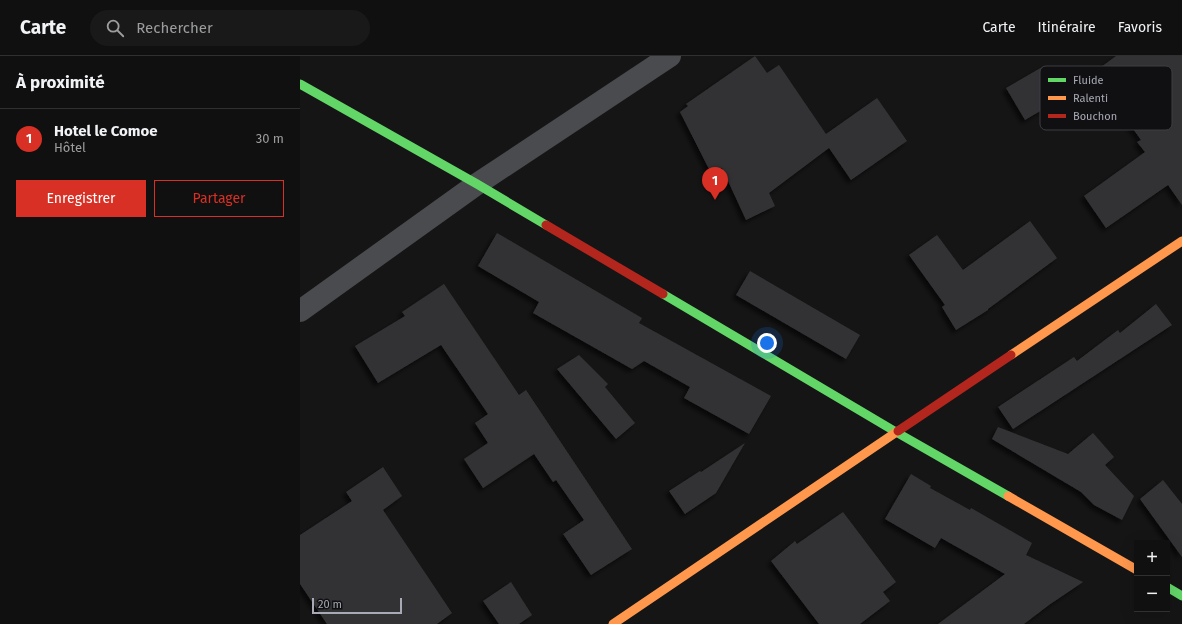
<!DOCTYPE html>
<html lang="fr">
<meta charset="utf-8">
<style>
body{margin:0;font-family:"Fira Sans",sans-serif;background:#191919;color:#f1f3f6}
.controls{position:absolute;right:12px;bottom:12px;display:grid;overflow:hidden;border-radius:0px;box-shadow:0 4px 16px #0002}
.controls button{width:36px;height:36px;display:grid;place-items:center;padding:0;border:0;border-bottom:1px solid #303030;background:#101010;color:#f1f3f6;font:20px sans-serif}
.scale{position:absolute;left:12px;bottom:10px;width:90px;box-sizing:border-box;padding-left:4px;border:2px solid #a7aab5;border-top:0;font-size:11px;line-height:14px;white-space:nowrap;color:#a7aab5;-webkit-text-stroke:3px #100f11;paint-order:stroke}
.you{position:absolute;left:467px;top:287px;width:14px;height:14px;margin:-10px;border:3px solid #fff;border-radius:50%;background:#1a73e8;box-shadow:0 0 0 6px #1a73e833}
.badge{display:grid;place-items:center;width:26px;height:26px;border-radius:50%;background:#d93025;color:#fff;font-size:13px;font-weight:700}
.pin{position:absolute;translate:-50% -33px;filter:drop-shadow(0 1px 2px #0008)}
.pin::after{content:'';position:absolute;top:21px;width:14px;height:12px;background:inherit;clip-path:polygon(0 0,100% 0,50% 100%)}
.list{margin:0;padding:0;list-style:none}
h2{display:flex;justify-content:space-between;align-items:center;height:52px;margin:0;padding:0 16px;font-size:17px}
h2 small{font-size:13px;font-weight:400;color:#9c9d9f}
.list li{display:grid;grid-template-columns:26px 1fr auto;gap:12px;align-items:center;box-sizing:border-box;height:60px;padding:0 16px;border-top:1px solid #303030}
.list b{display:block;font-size:15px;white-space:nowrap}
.list p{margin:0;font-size:13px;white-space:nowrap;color:#9c9d9f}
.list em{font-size:13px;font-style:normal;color:#9c9d9f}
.actions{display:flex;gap:8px;padding:12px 16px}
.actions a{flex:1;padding:9px 0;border:1px solid #d93025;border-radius:0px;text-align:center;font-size:14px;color:#d93025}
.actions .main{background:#d93025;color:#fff}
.icon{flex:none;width:22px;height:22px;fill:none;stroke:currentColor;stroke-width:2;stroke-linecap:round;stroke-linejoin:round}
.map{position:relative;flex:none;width:882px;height:568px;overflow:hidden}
header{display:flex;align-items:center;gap:24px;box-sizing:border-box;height:56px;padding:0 20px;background:#101010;border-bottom:1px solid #303030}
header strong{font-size:19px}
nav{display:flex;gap:22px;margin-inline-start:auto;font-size:14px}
.search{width:280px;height:36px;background:#191919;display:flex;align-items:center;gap:10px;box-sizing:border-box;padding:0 14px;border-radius:22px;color:#9c9d9f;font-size:15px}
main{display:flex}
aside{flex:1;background:#101010}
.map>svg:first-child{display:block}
.building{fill:#333335;filter:url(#shadow)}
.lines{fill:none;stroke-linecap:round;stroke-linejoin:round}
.street{stroke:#4a4b4e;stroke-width:22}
.fast{stroke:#63d668;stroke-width:9}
.slow{stroke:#ff974d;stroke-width:9}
.jam{stroke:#b3261e;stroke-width:9}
.key{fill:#100f11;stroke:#3d3e42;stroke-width:1}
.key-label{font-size:11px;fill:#a7aab5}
</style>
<header>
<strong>Carte</strong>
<div class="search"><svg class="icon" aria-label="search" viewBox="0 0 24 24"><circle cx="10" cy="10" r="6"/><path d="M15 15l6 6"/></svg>Rechercher</div>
<nav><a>Carte</a><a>Itinéraire</a><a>Favoris</a></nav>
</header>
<main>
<aside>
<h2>À proximité<small></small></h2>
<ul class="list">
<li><span class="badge">1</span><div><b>Hotel le Comoe</b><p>Hôtel</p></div><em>30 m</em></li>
</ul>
<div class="actions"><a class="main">Enregistrer</a><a>Partager</a></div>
</aside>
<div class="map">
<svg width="882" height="568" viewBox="0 0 882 568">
<defs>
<filter id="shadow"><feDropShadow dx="-3.5" dy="3.5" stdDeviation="2" flood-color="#0009"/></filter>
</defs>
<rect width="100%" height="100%" fill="#151515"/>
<g class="building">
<polygon points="455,0 467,17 479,9 526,78 577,42 607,85 551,124 529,92 469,137 475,150 446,164 422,112 411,117 380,56 388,50 386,48"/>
<polygon points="816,0 882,0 882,149 868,129 806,172 784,140 845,96 837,86 841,84 793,17"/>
<polygon points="744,10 764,41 725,64 706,32"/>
<polygon points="730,165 757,202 688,253 688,254 656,274 642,251 645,249 609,199 637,179 663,214"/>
<polygon points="197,177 342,262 339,267 471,340 449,378 384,342 390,331 344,305 332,313 233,257 239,246 178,210"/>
<polygon points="450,215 560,279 546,303 436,239"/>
<polygon points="144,228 219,339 226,334 332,493 291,519 263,478 284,464 256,424 253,426 234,398 183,432 164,403 188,387 175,367 188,358 141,289 78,327 55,290 105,260 102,256"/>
<polygon points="856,248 872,269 713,373 698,351 774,301 777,305 818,274 820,277"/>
<polygon points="279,299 308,328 305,331 335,367 316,383 257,313"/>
<polygon points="698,371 768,398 793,377 814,401 805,409 834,440 822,464 794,449 781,436 692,383"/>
<polygon points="445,387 416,437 385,458 369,435 400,415 401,416"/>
<polygon points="83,411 102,440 83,454 152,557 137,568 27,568 0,528 0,479 52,445 46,436"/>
<polygon points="611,418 631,430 630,432 670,454 671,452 732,487 726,499 783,526 749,549 724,568 638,568 705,518 641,482 635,492 585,463"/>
<polygon points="863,424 882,448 882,501 840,443"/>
<polygon points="543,456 596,526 583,536 590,545 560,568 519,568 471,505 495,485 497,488"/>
<polygon points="211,526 232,559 219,568 199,568 183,545"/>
</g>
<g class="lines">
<polyline class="street" points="0,255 177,128 370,0"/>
<g class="fast">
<polyline points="0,28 177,128 246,169"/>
<polyline points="363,238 596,376 708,440"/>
<polyline points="867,531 882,540"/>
</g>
<g class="slow">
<polyline points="711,299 882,185"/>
<polyline points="708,440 837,514"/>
<polyline points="313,568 598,375"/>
</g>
<g class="jam">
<polyline points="246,169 363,238"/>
<polyline points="598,375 711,299"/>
</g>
</g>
<rect x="740" y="10" width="132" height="64" rx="6" class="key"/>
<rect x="748" y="22" width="18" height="4" fill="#63d668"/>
<rect x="748" y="40" width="18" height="4" fill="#ff974d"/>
<rect x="748" y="58" width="18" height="4" fill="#b3261e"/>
<g class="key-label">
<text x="773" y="28">Fluide</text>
<text x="773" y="46">Ralenti</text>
<text x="773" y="64">Bouchon</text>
</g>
</svg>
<div class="controls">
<button>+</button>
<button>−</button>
</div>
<div class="scale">20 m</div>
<div class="you"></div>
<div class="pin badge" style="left:415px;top:144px">1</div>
</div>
</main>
